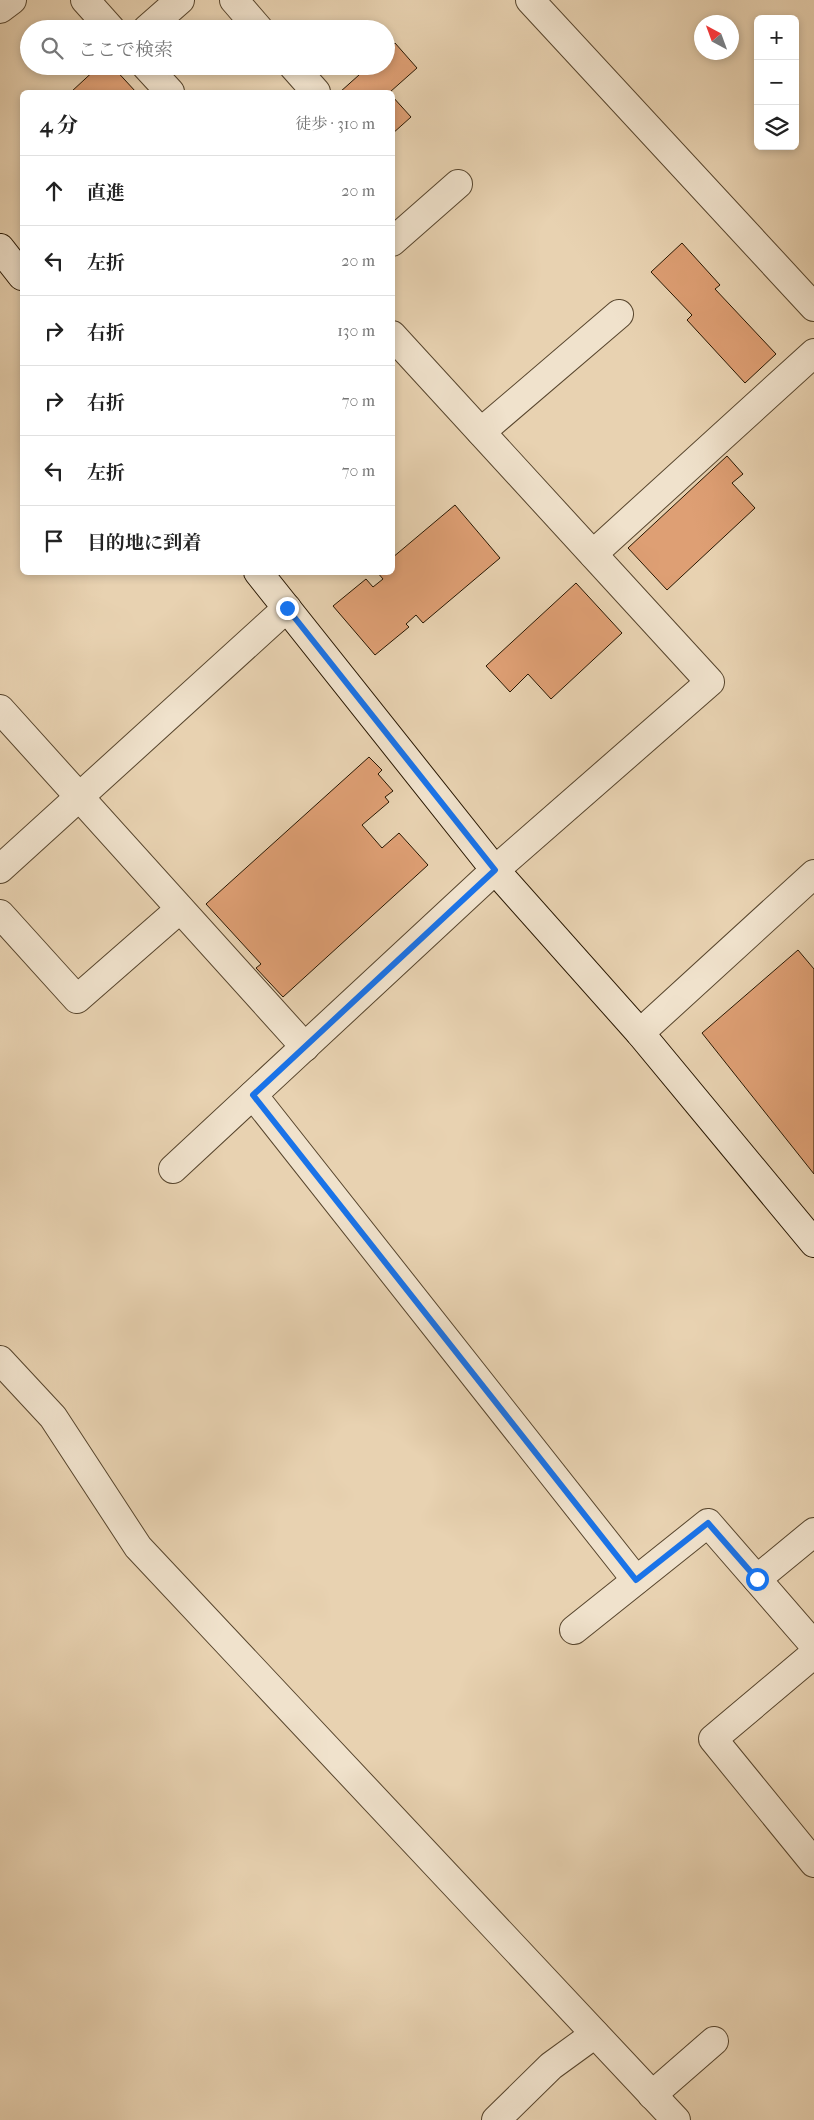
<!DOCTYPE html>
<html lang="ja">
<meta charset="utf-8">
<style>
body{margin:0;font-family:"IM FELL French Canon","Noto Serif JP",serif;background:#f2f2f2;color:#222}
.controls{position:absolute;right:15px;top:15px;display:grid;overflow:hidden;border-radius:8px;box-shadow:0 2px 8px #0003}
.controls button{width:45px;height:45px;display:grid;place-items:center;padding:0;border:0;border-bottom:1px solid #e0e0e0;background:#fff;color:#222;font:25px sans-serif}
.compass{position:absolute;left:694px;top:15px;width:45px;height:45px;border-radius:50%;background:#fff;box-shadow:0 2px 8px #0003;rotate:319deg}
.stop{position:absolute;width:15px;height:15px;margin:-11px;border:4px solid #1a73e8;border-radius:50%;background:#fff}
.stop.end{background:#1a73e8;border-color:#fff;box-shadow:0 1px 5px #0008}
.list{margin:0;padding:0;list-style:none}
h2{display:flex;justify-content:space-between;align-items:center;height:65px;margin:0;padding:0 20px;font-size:21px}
h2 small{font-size:16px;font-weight:400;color:#767676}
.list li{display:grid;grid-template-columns:32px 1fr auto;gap:15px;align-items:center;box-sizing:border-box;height:70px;padding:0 20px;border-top:1px solid #e0e0e0}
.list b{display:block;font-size:19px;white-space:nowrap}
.list em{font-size:16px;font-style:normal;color:#767676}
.icon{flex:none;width:28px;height:28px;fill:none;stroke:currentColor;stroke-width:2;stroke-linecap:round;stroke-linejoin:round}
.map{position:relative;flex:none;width:814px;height:2120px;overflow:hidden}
.search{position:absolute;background:#fff;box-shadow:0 2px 8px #0003;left:20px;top:20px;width:375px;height:55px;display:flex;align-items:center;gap:12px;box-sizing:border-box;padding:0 18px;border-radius:28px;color:#767676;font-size:19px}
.panel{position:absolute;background:#fff;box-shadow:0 2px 8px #0003;left:20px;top:90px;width:375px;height:485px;border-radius:8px}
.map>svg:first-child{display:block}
.building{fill:#de9f74;stroke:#271601}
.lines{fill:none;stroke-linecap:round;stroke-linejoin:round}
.street-casing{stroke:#57452d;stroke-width:30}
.secondary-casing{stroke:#271601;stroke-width:30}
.street{stroke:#f0e2cc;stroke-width:28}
.secondary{stroke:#f0e2cc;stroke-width:28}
.route{stroke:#1a73e8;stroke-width:6}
</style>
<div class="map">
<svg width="814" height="2120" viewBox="0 0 814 2120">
<rect width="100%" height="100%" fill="#e8d2b1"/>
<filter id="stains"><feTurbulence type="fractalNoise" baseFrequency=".004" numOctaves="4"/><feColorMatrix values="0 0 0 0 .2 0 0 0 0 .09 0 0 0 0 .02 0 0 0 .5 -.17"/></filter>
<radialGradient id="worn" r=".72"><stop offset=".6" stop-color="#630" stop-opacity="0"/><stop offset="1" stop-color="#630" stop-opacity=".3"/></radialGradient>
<g class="building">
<polygon points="395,43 417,68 390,92 340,92 369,66 386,66 386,51"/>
<polygon points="99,66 112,66 136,92 71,92"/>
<polygon points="392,96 411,117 392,134"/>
<polygon points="682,243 720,285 715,289 776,354 745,383 687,320 692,315 651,272"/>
<polygon points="727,456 743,474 732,483 755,508 667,590 628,548"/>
<polygon points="455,505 500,558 423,623 416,615 406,624 409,627 375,655 333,606 366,579 373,587 383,579 377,572 392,572 392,558"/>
<polygon points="576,583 622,633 551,699 528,674 510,692 486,666"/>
<polygon points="369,757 382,770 378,774 393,791 385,797 389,802 362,825 382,848 399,833 428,865 283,997 256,968 261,964 206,904"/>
<polygon points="798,950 814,969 814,1174 702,1033"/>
</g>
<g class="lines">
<g class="street-casing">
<g id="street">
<polyline points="85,0 111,29"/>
<polyline points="234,0 259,29"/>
<polyline points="530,0 814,307"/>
<polyline points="0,9 12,0"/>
<polyline points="147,29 180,0"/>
<polyline points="146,66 170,92"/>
<polyline points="293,66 316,92"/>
<polyline points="392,242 458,184"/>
<polyline points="481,432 619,314"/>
<polyline points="593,554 814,353"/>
<polyline points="0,709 305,1047"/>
<polyline points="0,869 287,608"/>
<polyline points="0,914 77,999 180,909"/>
<polyline points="640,1033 814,874"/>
<polyline points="253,1095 636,1580"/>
<polyline points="173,1169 495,870 710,682 392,335"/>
<polyline points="0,1360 53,1417 138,1547 676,2120"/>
<polyline points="757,1579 814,1532"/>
<polyline points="574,1630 708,1523 814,1645"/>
<polyline points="814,1654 713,1739 814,1863"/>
<polyline points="652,2095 714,2041"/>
<polyline points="496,2120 551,2066 595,2034"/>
</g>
</g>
<g class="secondary-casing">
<g id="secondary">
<polyline points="0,248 22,276"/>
<polyline points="258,572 495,870 640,1033 814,1243"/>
</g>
</g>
<use href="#street" class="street"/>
<use href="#secondary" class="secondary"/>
</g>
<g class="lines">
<polyline class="route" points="287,608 495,870 253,1095 636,1580 708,1523 757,1579"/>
</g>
<rect width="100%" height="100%" filter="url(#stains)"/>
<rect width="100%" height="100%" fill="url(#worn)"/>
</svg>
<div class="controls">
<button>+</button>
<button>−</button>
<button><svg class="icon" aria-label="layers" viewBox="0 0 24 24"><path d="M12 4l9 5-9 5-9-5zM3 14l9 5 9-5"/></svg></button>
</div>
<svg class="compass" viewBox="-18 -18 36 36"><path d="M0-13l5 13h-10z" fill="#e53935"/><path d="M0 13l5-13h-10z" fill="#767676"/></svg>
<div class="stop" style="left:757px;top:1579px"></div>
<div class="stop end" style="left:287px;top:608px"></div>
<div class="search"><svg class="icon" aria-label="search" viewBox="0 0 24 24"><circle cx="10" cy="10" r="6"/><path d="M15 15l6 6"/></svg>ここで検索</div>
<section class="panel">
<h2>4 分<small>徒歩 · 310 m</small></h2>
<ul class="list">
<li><svg class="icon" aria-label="ahead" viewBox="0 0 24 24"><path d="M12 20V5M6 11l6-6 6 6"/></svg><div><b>直進</b></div><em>20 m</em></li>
<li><svg class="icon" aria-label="left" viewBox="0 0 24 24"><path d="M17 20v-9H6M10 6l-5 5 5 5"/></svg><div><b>左折</b></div><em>20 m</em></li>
<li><svg class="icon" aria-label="right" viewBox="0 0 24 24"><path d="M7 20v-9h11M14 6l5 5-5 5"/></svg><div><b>右折</b></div><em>130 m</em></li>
<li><svg class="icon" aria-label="right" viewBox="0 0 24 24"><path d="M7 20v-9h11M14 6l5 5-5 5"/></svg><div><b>右折</b></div><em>70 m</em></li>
<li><svg class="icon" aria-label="left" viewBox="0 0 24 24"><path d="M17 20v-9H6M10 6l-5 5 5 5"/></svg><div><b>左折</b></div><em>70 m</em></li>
<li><svg class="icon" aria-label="arrive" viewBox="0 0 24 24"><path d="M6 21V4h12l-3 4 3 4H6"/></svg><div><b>目的地に到着</b></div></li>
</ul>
</section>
</div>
